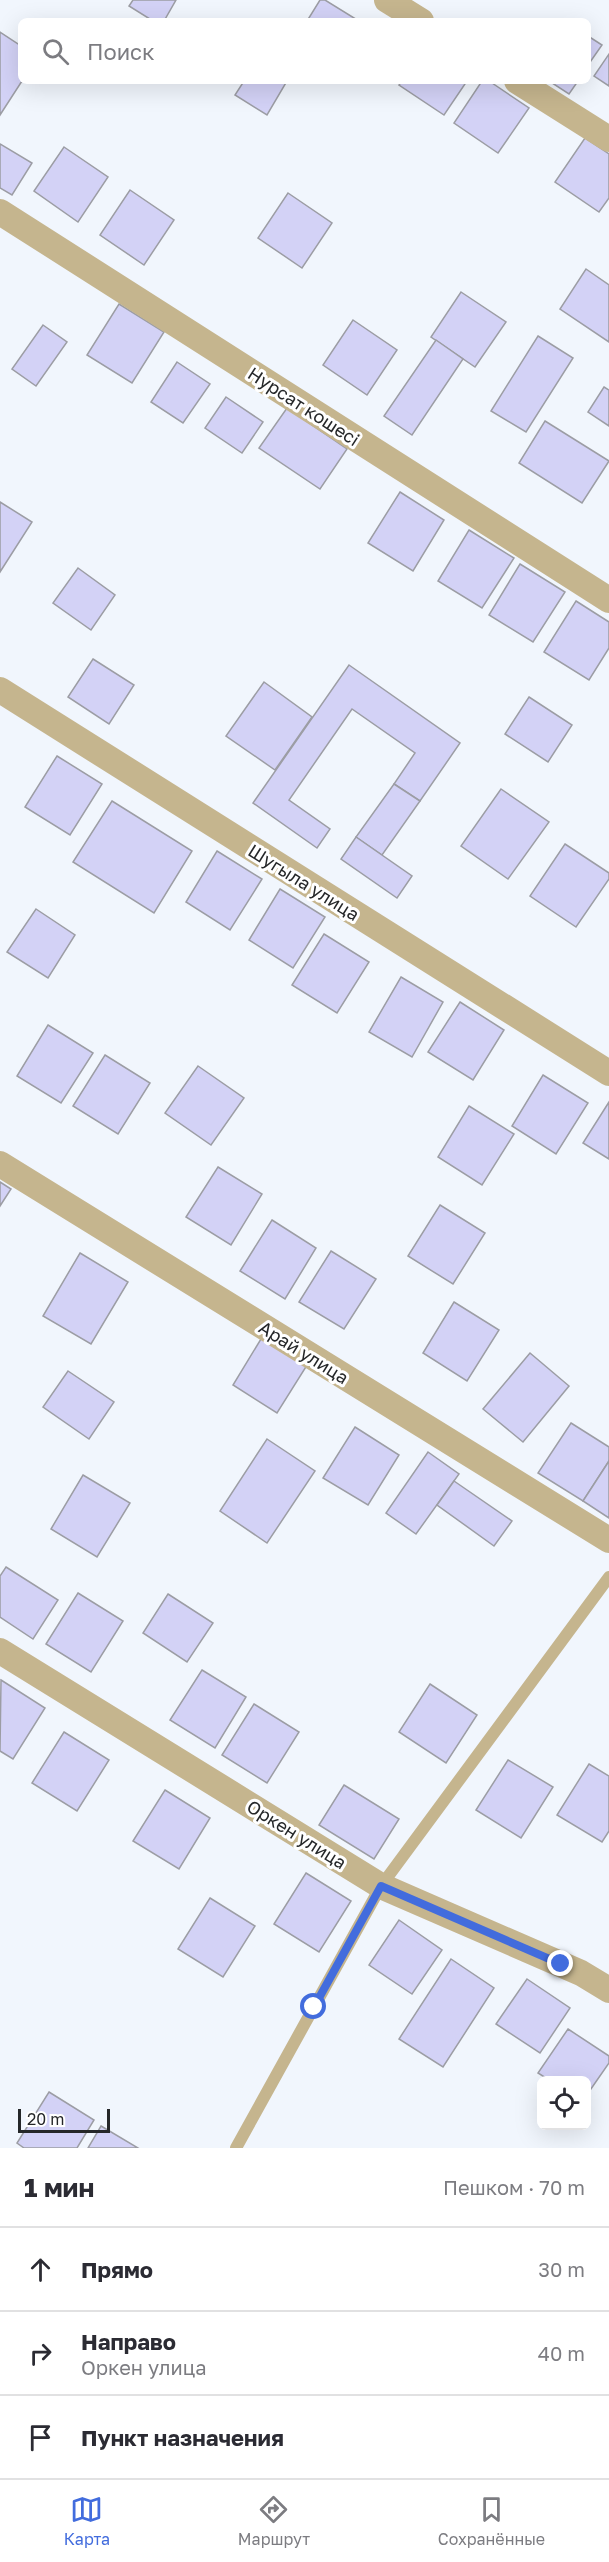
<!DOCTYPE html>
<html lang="ru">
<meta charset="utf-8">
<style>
body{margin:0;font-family:"Golos Text",sans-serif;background:#f7f7f7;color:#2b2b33}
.controls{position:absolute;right:18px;bottom:18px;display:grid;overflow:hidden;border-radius:9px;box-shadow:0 6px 24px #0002}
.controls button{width:54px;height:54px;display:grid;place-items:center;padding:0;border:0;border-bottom:2px solid #e1e1e2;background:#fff;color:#2b2b33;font:30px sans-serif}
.scale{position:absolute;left:18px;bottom:15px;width:92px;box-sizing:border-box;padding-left:6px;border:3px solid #252729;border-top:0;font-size:16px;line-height:21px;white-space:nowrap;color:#252729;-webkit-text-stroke:4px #fff;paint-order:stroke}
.stop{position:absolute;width:18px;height:18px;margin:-14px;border:4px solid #426cdd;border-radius:50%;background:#fff}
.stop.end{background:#426cdd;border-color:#fff;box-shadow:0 2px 6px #0008}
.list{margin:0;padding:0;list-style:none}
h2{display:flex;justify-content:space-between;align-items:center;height:78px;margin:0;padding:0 24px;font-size:26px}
h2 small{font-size:20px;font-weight:400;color:#7c7c81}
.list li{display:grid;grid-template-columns:39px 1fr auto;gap:18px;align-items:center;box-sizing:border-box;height:84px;padding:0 24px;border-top:2px solid #e1e1e2}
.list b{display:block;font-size:22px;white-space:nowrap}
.list p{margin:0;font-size:20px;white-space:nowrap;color:#7c7c81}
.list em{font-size:20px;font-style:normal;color:#7c7c81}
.icon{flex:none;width:33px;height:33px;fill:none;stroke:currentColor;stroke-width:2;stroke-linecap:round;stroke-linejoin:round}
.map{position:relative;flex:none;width:609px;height:2148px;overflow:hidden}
.search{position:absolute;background:#fff;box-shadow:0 6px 24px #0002;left:18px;right:18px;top:18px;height:66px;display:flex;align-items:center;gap:15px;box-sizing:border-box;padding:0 21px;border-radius:9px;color:#7c7c81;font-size:22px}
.sheet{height:330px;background:#fff}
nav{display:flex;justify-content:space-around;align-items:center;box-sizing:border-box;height:84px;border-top:2px solid #e1e1e2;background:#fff;font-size:16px;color:#7c7c81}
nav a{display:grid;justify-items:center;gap:3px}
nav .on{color:#426cdd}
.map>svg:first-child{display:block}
.building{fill:#d3d2f6;stroke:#9c9da4;stroke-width:1.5}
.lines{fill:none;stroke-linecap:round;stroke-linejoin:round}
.lane{stroke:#c5b58e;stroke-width:12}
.street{stroke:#c5b58e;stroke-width:26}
.route{stroke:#426cdd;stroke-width:8}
.labels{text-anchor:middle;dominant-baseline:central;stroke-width:6;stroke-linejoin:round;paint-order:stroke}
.street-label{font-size:18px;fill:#252729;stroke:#fff}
</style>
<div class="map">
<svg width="609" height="2148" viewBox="0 0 609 2148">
<rect width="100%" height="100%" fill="#f1f6fd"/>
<g class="building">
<polygon points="133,0 176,0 164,21 153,21 129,6"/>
<polygon points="320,0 325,0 359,21 307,21"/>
<polygon points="0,32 21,46 22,81 0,115"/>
<polygon points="588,36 602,45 588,65"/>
<polygon points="609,54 609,86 594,76"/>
<polygon points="244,81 287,81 267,115 235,95"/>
<polygon points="402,81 467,81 444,115 399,85"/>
<polygon points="482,81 489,81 529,108 498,153 454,123"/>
<polygon points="549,81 578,81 569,94"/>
<polygon points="585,138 609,154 609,198 599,212 555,182"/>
<polygon points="0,144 32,163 12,195 0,188"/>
<polygon points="64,147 108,177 78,222 34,191"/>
<polygon points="130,190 174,220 144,265 100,235"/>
<polygon points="288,193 332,223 302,268 258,238"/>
<polygon points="586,269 609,285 609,342 560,309"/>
<polygon points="461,292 506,322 475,367 431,337"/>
<polygon points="119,304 164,332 132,383 87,355"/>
<polygon points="353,320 397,350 367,395 323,365"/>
<polygon points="43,325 67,342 36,386 12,369"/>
<polygon points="538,336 573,358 526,432 491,411"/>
<polygon points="436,340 463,359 412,435 384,416"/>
<polygon points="177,362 210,384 183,423 151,402"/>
<polygon points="604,387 609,390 609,426 588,412"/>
<polygon points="226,397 263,422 242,453 205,428"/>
<polygon points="287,408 347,449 320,489 259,448"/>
<polygon points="545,421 609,461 582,503 519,463"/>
<polygon points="400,492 444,520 413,571 368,543"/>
<polygon points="0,502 32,522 0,572"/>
<polygon points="469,530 514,558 482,608 438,581"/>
<polygon points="520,564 565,592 533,642 489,615"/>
<polygon points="78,568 115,595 91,630 53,603"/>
<polygon points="576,601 609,622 609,648 589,680 544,652"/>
<polygon points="93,659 134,685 109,724 68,697"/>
<polygon points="349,665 460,743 420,801 394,784 415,753 352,709 289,800 330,829 317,848 253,803"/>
<polygon points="264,682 312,717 275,770 226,736"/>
<polygon points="529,697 572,725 548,762 505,734"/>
<polygon points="57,756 102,784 70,835 25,807"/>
<polygon points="394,784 420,801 382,855 356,837"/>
<polygon points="501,789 549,822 508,879 461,846"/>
<polygon points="112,801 192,851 154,913 73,862"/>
<polygon points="356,837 412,876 397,898 341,859"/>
<polygon points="565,844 609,873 609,879 576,927 530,896"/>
<polygon points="217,851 262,879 230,930 186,902"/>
<polygon points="280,889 325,917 293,968 249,940"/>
<polygon points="36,909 75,935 48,978 7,952"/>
<polygon points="324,934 369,962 337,1013 292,985"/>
<polygon points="401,977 443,1002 412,1057 369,1032"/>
<polygon points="460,1002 504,1030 473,1080 428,1052"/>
<polygon points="48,1025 93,1053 61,1103 17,1076"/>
<polygon points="105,1055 150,1083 118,1134 73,1106"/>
<polygon points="198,1066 244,1098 211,1145 165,1113"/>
<polygon points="543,1075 588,1103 556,1154 512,1126"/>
<polygon points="609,1102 609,1159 583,1143"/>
<polygon points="469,1106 514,1134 482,1185 438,1157"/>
<polygon points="218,1167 262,1194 231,1245 186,1217"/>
<polygon points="0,1182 11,1189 0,1206"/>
<polygon points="440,1205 485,1233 453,1284 408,1256"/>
<polygon points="272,1220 316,1248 285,1299 240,1271"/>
<polygon points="331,1251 376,1279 344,1329 299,1302"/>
<polygon points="80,1253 128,1282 91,1344 43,1316"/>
<polygon points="454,1302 499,1330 467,1381 423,1353"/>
<polygon points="264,1334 309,1362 277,1413 233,1385"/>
<polygon points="530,1353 569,1386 523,1442 483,1409"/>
<polygon points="68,1371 114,1402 89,1439 43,1407"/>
<polygon points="571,1423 609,1447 609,1461 583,1501 538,1473"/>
<polygon points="355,1427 399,1455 368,1505 323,1478"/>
<polygon points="267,1439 315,1471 267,1543 220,1511"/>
<polygon points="428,1452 459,1474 416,1534 386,1513"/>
<polygon points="609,1461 609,1518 583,1501"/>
<polygon points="83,1475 130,1503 97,1557 51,1529"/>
<polygon points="454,1481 512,1521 494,1546 437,1505"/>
<polygon points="6,1567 58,1600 33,1639 0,1617 0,1576"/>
<polygon points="78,1593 123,1621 91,1672 46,1644"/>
<polygon points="168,1594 213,1623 187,1662 143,1633"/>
<polygon points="202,1670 246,1697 215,1748 170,1720"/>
<polygon points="1,1680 45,1708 13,1759 0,1751"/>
<polygon points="430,1684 477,1715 446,1763 399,1732"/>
<polygon points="254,1704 299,1732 267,1783 222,1755"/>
<polygon points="64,1732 109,1760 77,1811 32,1783"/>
<polygon points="508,1760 553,1787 521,1838 476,1810"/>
<polygon points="589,1764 609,1776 609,1831 602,1842 557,1815"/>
<polygon points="344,1785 399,1819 374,1859 319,1825"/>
<polygon points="165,1790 210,1818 179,1869 133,1841"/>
<polygon points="306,1873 351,1901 319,1952 274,1924"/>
<polygon points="210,1898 255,1926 223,1977 178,1949"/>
<polygon points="399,1920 442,1950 412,1994 369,1965"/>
<polygon points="451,1959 494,1988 443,2067 399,2039"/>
<polygon points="527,1979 570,2008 540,2053 496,2024"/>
<polygon points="568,2029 609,2056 609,2063 586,2096 586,2080 549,2080 538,2073"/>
<polygon points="49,2092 94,2120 77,2148 24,2148 17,2143"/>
<polygon points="101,2126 138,2148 88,2148"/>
</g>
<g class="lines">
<polyline class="lane" points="236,2148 381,1886 609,1577"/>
<g class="street">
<polyline points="387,0 421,21"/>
<polyline points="517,81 609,139"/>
<polyline points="0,212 609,600"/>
<polyline points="0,690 609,1073"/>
<polyline points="0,1164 609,1540"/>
<polyline points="0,1651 381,1886 581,1973 609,1990"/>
</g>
</g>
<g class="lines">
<polyline class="route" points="314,2007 381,1886 561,1964"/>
</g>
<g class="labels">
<g class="street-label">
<text transform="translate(304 406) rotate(33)">Нурсат кошесi</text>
<text transform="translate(304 882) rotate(32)">Шугыла улица</text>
<text transform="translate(304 1352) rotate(32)">Арай улица</text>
<text transform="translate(297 1834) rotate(32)">Оркен улица</text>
</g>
</g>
</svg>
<div class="controls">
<button><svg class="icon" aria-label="locate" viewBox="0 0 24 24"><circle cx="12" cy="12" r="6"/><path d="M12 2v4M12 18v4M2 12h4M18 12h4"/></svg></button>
</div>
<div class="scale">20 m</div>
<div class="stop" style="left:314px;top:2007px"></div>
<div class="stop end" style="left:561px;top:1964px"></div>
<div class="search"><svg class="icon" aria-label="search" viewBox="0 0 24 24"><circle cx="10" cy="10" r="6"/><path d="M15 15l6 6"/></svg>Поиск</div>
</div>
<section class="sheet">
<h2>1 мин<small>Пешком · 70 m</small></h2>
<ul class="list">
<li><svg class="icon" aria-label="ahead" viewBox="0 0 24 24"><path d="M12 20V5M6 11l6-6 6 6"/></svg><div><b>Прямо</b></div><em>30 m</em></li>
<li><svg class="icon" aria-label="right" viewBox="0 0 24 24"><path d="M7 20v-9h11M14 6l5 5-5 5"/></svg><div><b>Направо</b><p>Оркен улица</p></div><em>40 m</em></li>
<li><svg class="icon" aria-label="arrive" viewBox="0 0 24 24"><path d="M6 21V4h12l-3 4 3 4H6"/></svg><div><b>Пункт назначения</b></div></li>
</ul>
</section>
<nav>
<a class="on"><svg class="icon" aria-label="map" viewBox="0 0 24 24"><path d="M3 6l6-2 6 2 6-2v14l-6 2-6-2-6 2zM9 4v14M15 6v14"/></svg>Карта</a>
<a><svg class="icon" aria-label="directions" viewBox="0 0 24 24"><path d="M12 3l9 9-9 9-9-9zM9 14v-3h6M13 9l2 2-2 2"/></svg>Маршрут</a>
<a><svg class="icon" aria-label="saved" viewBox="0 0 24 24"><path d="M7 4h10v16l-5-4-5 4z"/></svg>Сохранённые</a>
</nav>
